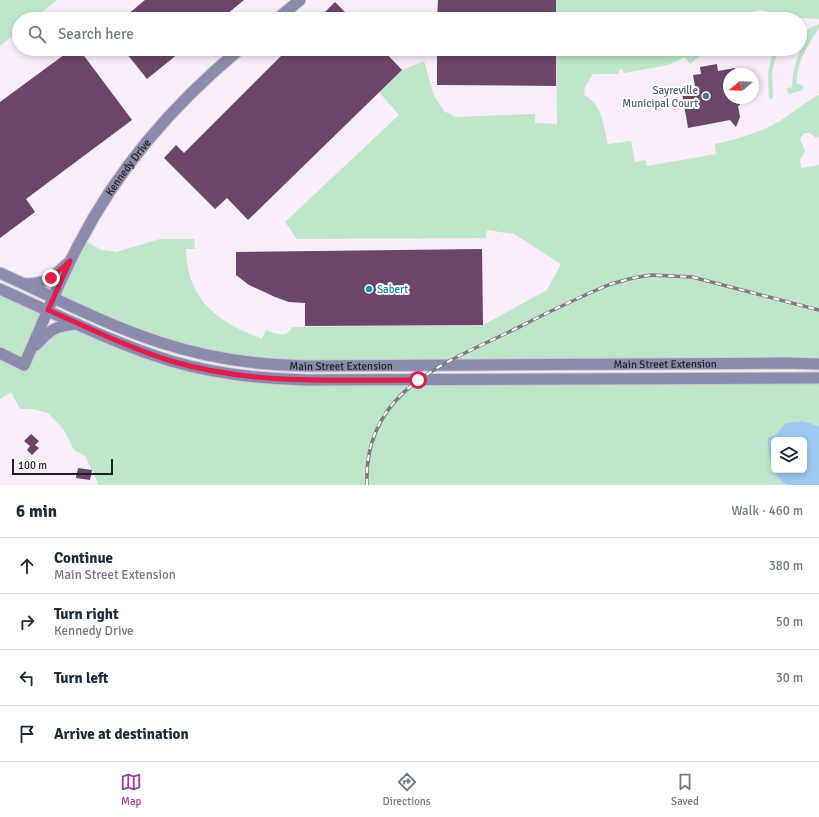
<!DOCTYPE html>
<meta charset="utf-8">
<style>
body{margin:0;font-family:Signika,sans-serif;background:#f6f6f7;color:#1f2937}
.controls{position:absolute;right:12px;bottom:12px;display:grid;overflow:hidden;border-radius:6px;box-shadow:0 2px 6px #0003}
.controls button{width:36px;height:36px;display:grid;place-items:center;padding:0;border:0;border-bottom:1px solid #e0e1e3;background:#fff;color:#1f2937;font:20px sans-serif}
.compass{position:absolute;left:723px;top:68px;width:36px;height:36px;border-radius:50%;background:#fff;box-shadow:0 2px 6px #0003;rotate:251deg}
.scale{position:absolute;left:12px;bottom:10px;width:101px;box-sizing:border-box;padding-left:4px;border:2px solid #201c20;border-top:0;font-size:11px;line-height:14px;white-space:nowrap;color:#201c20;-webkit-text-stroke:3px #fff;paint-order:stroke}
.stop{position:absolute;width:12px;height:12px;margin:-9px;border:3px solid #e11d48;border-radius:50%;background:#fff}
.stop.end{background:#e11d48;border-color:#fff;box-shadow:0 1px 4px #0008}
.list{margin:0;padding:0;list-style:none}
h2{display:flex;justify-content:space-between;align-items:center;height:52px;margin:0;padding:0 16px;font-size:17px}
h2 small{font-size:13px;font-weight:400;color:#747a83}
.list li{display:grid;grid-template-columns:26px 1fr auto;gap:12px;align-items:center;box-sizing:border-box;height:56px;padding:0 16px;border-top:1px solid #e0e1e3}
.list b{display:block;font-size:15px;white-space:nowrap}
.list p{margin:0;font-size:13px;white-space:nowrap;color:#747a83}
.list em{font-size:13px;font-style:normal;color:#747a83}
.icon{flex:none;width:22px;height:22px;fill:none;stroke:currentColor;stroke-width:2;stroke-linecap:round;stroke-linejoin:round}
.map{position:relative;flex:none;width:819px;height:485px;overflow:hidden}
.search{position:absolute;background:#fff;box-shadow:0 2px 6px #0003;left:12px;right:12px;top:12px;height:44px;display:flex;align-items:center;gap:10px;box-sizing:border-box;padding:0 14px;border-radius:22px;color:#747a83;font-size:15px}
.sheet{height:276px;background:#fff}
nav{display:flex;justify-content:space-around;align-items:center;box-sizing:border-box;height:56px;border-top:1px solid #e0e1e3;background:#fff;font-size:11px;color:#747a83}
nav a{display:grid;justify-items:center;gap:2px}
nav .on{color:#a13b9f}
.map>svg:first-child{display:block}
.green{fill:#bde6ca}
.water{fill:#9dc8f1;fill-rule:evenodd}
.building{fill:#6b466a}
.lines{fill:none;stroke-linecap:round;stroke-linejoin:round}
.secondary-casing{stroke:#d1c7d1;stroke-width:13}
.secondary{stroke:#8b8bac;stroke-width:11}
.rail-casing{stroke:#827a82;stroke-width:3.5}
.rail{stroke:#fff;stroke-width:2;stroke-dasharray:6;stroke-linecap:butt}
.route{stroke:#e11d48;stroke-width:5}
.service-dot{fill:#5c6f8a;stroke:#fff;stroke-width:1.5}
.culture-dot{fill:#0f9aa8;stroke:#fff;stroke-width:1.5}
.labels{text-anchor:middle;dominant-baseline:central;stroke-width:4;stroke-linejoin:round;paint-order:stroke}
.service-label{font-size:11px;fill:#4e5e75;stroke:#fff;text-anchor:end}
.street-label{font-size:11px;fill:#201c20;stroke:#fff}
.culture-label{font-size:11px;fill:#0d838f;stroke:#fff;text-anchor:start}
</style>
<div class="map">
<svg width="819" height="485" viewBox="0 0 819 485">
<rect width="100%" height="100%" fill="#f8edf8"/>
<g class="green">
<polygon points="0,0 57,0 33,19 19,19 19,31 0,46"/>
<polygon points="556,0 819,0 819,19 779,17 773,13 762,10 754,11 743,19 556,19"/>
<path d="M819,24v4c-11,17 -23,34 -22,56l6,1v4l-3,2 -11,3 -3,-5 6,-2c1,-19 5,-33 15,-49l-4,-3v-2l9,-6z"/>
<path d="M556,49h153l-19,15 -5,-7 -17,8 -44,8 -3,-5 -3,6h-25l-8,13 -1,8c19,10 19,30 24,49l23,-3 4,21 10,-2 2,6 69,-12 -1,-10c23,-5 44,-11 65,-23 13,-8 25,-19 39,-26v41l-3,2 -6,-5h-6l-4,6 5,12 -5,9 1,8 18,-3v199l-513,2 -98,-11 -154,-57 27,-59 21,11 14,2 44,-13h34l1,10h-9c1,52 32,73 76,90l4,-9c10,4 20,9 26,-3l191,-2 64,-35 14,-26 -47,-30 -27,-4 -1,8 -189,1 -12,-17 114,-107 -20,-23 23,-22 22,-9 10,35 10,15 11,6 80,-3v9l22,1z"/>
<polygon points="773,49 778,49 772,72 773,98 769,99 768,74"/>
<polygon points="0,289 48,310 32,347 65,325 231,374 819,378 819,426 803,421 786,423 777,433 772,435 773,469 778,478 788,485 98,485 97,480 85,456 74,450 64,430 48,413 33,409 20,409 11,392 0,399"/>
</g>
<path class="water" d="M803,421l16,5v59c-7,0 -25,0 -31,0 -18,-8 -20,-31 -20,-47l9,-5 9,-10zM774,440h30v30h-30z"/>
<g class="building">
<polygon points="145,0 244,0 221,19 122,19"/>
<polygon points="438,0 556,0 556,19 437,19"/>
<polygon points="335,2 352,19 318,19"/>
<polygon points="72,49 79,49 132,120 26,199 35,212 0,238 0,102"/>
<polygon points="123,49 184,49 147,79"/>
<polygon points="288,49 382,49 402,70 248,220 227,198 215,209 164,158 176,145 184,153"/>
<polygon points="437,49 556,49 556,86 437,85"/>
<polygon points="717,64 718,71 735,68 736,74 729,74 729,98 739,98 740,105 738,106 740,117 736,127 730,120 688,128 682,93 696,91 693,75 701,74 700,67"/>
<polygon points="482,249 483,325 305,326 305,303 289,302 275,297 249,285 236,275 236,252"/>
<polygon points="31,434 39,441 35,445 39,448 32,455 27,450 30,446 24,441"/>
<polygon points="78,468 92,470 90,480 76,478"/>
</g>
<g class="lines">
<g class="secondary-casing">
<g id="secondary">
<polyline points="277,19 300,0"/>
<path id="s1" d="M0,273c53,24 104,51 159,69 48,16 96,23 146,24l482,-3 32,1"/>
<path d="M26,284c22,-1 25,-6 41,-20"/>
<path d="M0,289c56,25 112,54 171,72 44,13 90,18 136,19l512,-2"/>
<path d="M36,345c15,-16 19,-19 41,-21"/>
<path id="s2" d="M0,353l24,12c18,-40 34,-82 55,-121 39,-76 96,-141 161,-195"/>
</g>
</g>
<use href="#secondary" class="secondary"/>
<g class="rail-casing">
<path id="rail" d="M367,485c-4,-92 73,-120 142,-153 34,-17 67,-34 102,-48l22,-6 18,-3 41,2 127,33"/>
</g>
<use href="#rail" class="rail"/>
</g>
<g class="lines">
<path class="route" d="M51,278l19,-17 -22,49c41,18 81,38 123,51 81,24 164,19 247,19"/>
</g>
<circle class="service-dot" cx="706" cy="96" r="4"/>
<circle class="culture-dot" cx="369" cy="289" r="4"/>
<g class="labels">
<g class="service-label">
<text x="698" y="90">Sayreville<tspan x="698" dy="13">Municipal Court</tspan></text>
</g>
<g class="street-label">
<text stroke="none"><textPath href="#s2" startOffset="251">Kennedy Drive</textPath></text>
<text stroke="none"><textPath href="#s1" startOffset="682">Main Street Extension</textPath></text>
<text stroke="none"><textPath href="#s1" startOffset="358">Main Street Extension</textPath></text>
</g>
<g class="culture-label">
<text x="377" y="289">Sabert</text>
</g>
</g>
</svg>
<div class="controls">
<button><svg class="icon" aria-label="layers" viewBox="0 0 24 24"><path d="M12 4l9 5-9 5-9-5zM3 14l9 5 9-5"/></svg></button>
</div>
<svg class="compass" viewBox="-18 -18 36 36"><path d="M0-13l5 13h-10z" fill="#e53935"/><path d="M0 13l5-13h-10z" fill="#747a83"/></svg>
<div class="scale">100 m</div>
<div class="stop" style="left:418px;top:380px"></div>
<div class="stop end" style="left:51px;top:278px"></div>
<div class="search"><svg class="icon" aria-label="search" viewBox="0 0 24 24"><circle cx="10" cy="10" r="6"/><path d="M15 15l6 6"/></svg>Search here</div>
</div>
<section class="sheet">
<h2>6 min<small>Walk · 460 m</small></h2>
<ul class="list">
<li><svg class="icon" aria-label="ahead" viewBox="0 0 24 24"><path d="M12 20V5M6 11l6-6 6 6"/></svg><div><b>Continue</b><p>Main Street Extension</p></div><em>380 m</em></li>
<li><svg class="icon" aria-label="right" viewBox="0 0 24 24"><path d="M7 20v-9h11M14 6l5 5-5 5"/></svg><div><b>Turn right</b><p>Kennedy Drive</p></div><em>50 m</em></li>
<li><svg class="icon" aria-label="left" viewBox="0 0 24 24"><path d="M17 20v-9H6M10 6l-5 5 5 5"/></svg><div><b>Turn left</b></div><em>30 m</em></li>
<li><svg class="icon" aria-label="arrive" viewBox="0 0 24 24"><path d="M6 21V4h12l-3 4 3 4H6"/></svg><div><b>Arrive at destination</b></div></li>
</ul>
</section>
<nav>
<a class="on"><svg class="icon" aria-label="map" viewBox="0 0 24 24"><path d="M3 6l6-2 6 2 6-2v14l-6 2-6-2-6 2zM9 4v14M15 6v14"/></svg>Map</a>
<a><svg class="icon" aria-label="directions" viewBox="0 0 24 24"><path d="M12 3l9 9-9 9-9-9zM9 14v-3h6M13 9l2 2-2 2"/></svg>Directions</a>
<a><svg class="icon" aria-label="saved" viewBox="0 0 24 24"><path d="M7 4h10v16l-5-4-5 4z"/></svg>Saved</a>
</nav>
